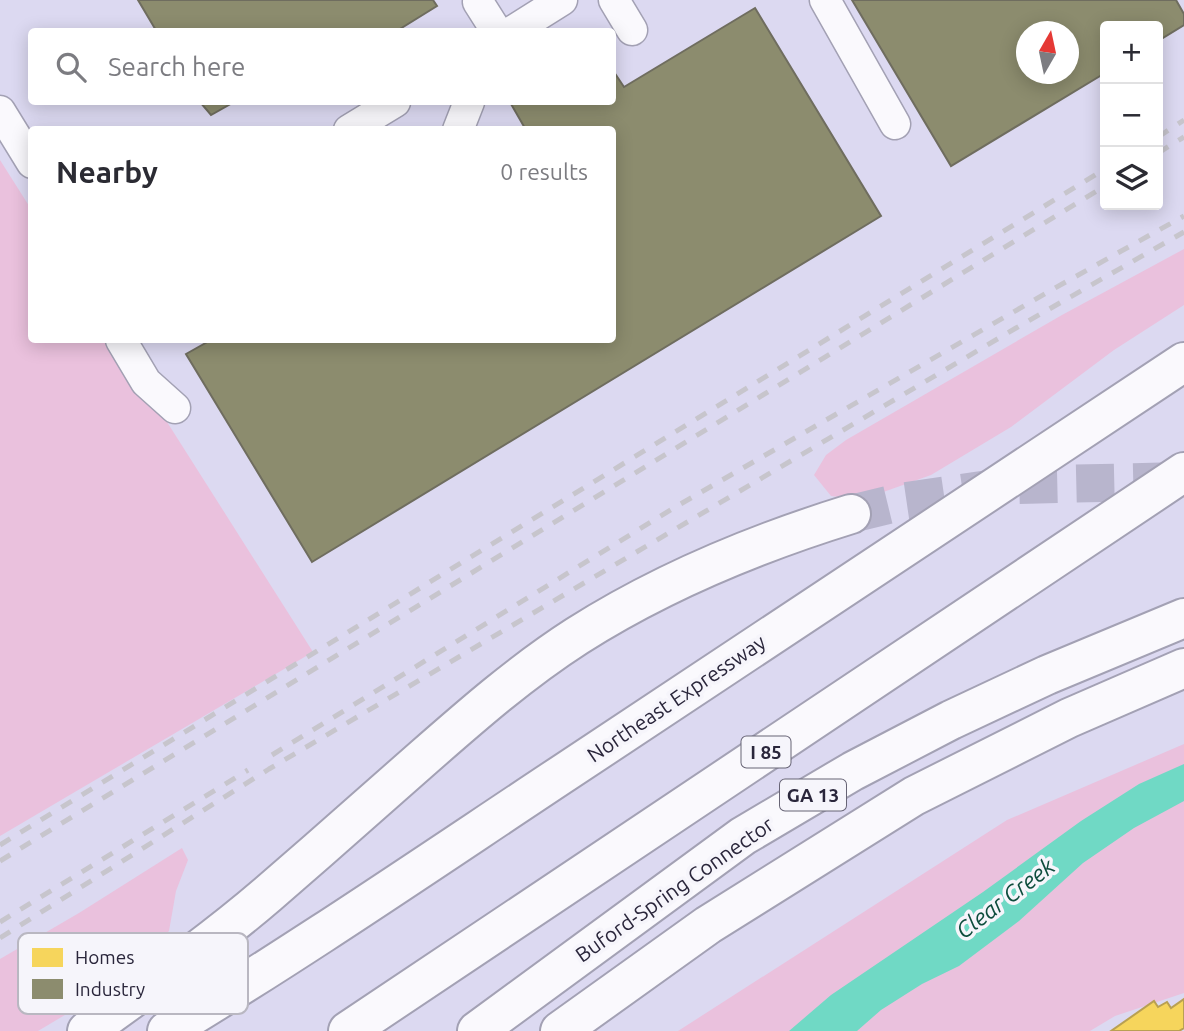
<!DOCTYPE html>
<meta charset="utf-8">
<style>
body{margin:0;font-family:Ubuntu,sans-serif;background:#f2f2f3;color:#2b2b33}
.controls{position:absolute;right:21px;top:21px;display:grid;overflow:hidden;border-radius:7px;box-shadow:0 4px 18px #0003}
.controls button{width:63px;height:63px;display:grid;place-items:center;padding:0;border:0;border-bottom:2px solid #e1e1e2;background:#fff;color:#2b2b33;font:35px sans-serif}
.compass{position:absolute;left:1016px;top:21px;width:63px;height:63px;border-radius:50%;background:#fff;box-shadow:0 4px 18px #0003;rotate:9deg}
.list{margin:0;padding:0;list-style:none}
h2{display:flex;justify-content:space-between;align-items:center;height:91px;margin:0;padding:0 28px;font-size:30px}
h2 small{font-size:23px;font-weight:400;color:#7c7c81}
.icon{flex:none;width:38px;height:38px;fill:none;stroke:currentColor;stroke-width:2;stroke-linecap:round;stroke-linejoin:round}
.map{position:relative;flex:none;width:1184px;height:1031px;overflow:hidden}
.search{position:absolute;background:#fff;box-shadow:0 4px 18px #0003;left:28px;top:28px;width:588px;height:77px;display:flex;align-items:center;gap:18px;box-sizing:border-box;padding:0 24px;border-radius:7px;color:#7c7c81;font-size:26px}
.panel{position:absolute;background:#fff;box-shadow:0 4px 18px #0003;left:28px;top:126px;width:588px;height:217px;border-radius:7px}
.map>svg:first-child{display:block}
.green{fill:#eac1dd}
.water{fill:#70d9c5}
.homes{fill:#f6d55c;stroke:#b9a052;stroke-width:2}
.industry{fill:#8c8c6e;stroke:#6f6d5f;stroke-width:2;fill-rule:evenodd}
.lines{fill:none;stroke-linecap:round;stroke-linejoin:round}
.highway-tunnel{stroke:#b8b5cd;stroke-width:38;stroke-dasharray:38 19;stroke-linecap:butt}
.minor-casing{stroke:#a3a1b4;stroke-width:33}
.highway-casing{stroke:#a3a1b4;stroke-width:42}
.minor{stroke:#faf9fd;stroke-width:30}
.highway{stroke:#faf9fd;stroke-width:38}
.rail{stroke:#c7c5cc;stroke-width:5;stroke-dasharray:12 12;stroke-linecap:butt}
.labels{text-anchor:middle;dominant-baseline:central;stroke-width:7;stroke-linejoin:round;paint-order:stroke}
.shield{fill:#f6f5fb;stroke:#676475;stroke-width:2}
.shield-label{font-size:19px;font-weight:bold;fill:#2a263b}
.street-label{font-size:21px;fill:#2a263b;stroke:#f6f5fb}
.water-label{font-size:23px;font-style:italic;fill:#0d4d3d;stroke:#f6f5fb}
.key{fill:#f6f5fb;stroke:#b9b7c1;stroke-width:2}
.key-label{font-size:19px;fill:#2a263b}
</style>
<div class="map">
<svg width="1184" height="1031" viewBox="0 0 1184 1031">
<rect width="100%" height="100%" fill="#dcd9f1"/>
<g class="green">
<polygon points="0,160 31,209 32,340 115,340 313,652 0,836"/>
<polygon points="1184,249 1184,305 1114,350 1011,427 931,475 861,500 831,496 814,475 826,455 846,440 1062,315"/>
<polygon points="1184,744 1184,993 1115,1016 1090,1031 678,1031 1007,820"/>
<polygon points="182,848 188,860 176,891 169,931 85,1003 38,1031 0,1031 0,959 79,913"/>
</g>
<polygon class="water" points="1184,764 1184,801 1134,828 1083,863 1019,921 959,966 922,984 881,1010 857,1031 789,1031 831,995 983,892 1081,821 1139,784"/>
<polygon class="homes" points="1184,999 1184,1028 1179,1031 1111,1031 1154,1001 1158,1007 1167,1002 1171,1008"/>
<g class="industry">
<polygon points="138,0 433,0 437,6 395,32 157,32"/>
<path d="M852,0h324l8,14v11l-26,16v-15h-53v47l-154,93zM1026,32h42v42h-42z"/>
<polygon points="755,8 881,216 312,562 186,354 211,340 612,340 612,130 526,130 511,104 515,102 612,102 612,69 624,87"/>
<polygon points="200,102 234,102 211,115"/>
</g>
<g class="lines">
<polyline class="highway-tunnel" points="851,514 900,502 1016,485 1184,481"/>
<g class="minor-casing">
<g id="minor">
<polyline points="614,0 632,30"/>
<polyline points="825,0 895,124"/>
<polyline points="478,2 497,32"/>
<polyline points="511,32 562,0"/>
<polyline points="0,111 32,163"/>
<polyline points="349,130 395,102"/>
<polyline points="458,130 469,102"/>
<polyline points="121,340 146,382 175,408"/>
</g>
</g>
<g class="highway-casing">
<g id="highway">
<path d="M87,1031c61,-44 124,-88 181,-137 52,-45 104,-91 155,-136 49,-43 98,-86 154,-122 85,-54 177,-92 274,-122"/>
<path d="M167,1031c136,-82 267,-172 400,-260 205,-137 411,-273 617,-409"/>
<polyline points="348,1031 1184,472"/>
<polyline points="477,1031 743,836 853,771 951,720 1047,675 1184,618"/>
<polyline points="560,1031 708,925 914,796 1069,718 1184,668"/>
</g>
</g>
<use href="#minor" class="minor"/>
<use href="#highway" class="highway"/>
<g class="rail">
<polyline points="1158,137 1184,120"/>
<polyline points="1158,153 1184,137"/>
<polyline points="272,755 677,506 1055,288 1184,216"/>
<polyline points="0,845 1105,169"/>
<polyline points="0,861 1105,186"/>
<polyline points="0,922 248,770"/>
<polyline points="0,938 269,769 1016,328 1184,232"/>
</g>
</g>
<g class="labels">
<g class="shield">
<rect x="741.5" y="736.5" width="49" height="31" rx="5"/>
<rect x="780" y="779.5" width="66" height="31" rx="5"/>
</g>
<g class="shield-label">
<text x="766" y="752">I 85</text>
<text x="813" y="795">GA 13</text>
</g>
<g class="street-label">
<text transform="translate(676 698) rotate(-34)">Northeast Expressway</text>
<text transform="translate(674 889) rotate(-35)">Buford-Spring Connector</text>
</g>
<g class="water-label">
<text transform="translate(1005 898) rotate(-37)">Clear Creek</text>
</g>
</g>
<rect x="18" y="933" width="230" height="81" rx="10" class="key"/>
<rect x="32" y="948" width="31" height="19" fill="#f6d55c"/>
<rect x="32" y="979" width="31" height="20" fill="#8c8c6e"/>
<g class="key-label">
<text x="75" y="964">Homes</text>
<text x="75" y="996">Industry</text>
</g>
</svg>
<div class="controls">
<button>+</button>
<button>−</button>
<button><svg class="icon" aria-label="layers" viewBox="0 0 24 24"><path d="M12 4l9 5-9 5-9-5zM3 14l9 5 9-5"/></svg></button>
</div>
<svg class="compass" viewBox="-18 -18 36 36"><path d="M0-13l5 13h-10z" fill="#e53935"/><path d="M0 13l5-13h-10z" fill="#7c7c81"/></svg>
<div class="search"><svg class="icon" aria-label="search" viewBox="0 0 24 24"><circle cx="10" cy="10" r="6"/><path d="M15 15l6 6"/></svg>Search here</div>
<section class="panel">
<h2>Nearby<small>0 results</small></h2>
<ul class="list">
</ul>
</section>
</div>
